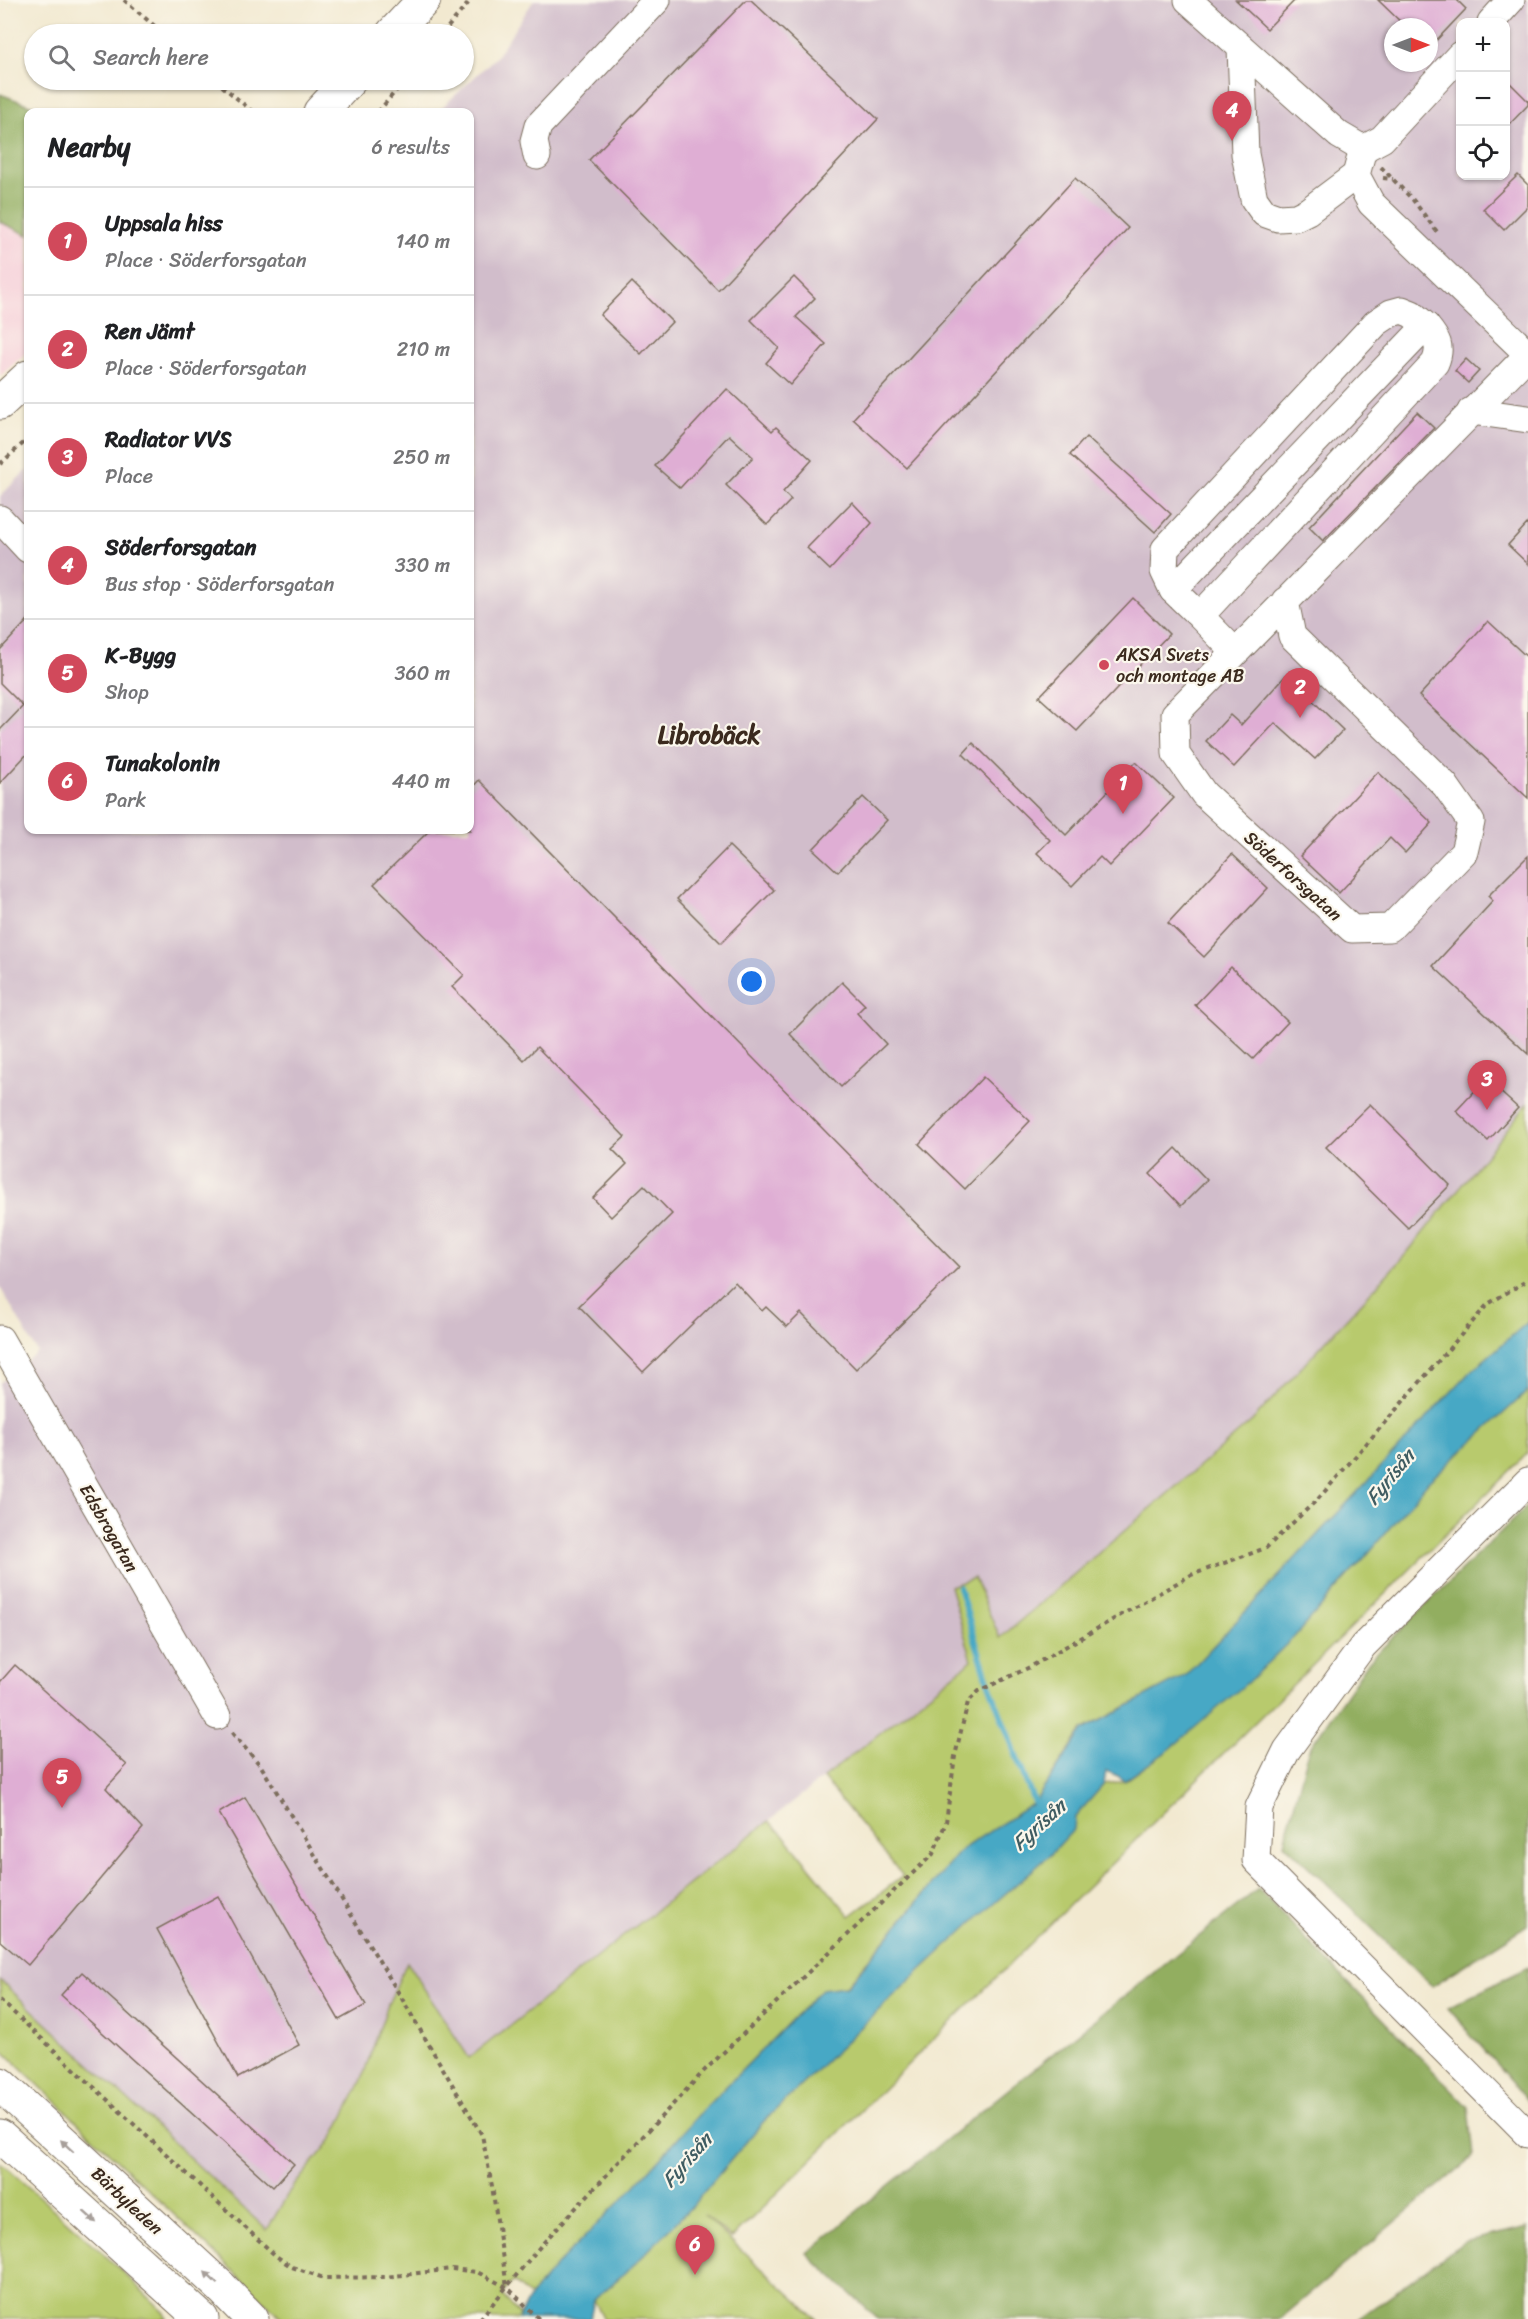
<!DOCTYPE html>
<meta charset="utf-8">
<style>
body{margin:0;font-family:Sriracha,sans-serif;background:#f6f6f6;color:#202124}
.controls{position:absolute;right:18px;top:18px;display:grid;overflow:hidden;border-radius:12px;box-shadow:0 2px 4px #0004}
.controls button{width:54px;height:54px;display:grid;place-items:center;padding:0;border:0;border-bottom:2px solid #e0e0e0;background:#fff;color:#202124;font:30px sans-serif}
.compass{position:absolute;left:1384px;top:18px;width:54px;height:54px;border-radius:50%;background:#fff;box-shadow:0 2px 4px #0004;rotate:90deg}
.you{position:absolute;left:752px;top:982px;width:21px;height:21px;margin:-15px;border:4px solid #fff;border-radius:50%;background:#1a73e8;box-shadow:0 0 0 9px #1a73e833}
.badge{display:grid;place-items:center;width:39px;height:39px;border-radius:50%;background:#d1495b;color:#fff;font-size:20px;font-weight:700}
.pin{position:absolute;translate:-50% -50px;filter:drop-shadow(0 2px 3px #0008)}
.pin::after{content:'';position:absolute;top:32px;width:21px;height:18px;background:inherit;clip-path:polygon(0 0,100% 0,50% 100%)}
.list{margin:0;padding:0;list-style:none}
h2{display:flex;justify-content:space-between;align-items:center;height:78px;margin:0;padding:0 24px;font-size:26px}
h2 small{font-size:20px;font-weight:400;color:#757577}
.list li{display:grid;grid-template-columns:39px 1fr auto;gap:18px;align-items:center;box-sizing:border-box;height:108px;padding:0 24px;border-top:2px solid #e0e0e0}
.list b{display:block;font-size:22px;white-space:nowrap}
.list p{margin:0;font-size:20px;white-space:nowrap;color:#757577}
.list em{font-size:20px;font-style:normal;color:#757577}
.icon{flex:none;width:33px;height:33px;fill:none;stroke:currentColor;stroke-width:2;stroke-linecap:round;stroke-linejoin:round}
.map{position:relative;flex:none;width:1528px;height:2319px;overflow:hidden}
.search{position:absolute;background:#fff;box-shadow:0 2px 4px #0004;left:24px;top:24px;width:450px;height:66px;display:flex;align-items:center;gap:15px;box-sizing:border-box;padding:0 21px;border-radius:33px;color:#757577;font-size:22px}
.panel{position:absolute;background:#fff;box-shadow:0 2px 4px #0004;left:24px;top:108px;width:450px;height:726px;border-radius:12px}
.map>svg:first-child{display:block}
.built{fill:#f6cfd9}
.industrial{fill:#d1bdcb;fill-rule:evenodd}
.green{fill:#b8ca6d;stroke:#7a7a46;stroke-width:1.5}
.forest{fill:#92ae60;stroke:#666c3f;stroke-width:1.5}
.water{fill:#46a8c5;stroke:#406972;stroke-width:1.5}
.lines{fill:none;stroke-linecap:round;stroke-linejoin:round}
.stream{stroke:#46a8c5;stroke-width:6}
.building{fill:#dfaed4}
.minor-casing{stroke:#7b6d5c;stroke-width:29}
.major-casing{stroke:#7b6d5c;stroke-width:35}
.path{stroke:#7b6d5c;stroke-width:4;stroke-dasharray:4.5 4.5;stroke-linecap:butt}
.minor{stroke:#fff;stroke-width:27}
.major{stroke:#fff;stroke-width:33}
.oneway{fill:#a79f9a}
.poi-dot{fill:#d1495b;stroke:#fbf7ec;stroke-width:2}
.labels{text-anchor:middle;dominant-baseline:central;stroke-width:4.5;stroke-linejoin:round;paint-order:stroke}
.poi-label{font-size:18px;fill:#3b2a1e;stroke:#fbf7ec;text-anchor:start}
.street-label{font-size:18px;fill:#3b2a1e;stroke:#fbf7ec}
.water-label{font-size:20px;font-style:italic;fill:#3f5c61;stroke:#fbf7ec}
.district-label{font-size:24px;font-weight:bold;fill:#3b2a1e;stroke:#fbf7ec}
</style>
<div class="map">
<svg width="1528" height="2319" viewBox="0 0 1528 2319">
<rect width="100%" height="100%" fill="#fbf7ec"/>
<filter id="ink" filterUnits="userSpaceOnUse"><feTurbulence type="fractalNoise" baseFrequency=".0167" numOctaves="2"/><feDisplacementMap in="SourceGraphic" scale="12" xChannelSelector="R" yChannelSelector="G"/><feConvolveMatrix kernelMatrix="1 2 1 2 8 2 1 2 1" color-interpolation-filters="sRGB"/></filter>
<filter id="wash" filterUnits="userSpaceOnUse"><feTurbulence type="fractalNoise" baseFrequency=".008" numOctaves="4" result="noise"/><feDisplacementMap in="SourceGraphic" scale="24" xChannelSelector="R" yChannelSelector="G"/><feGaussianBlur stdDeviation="1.35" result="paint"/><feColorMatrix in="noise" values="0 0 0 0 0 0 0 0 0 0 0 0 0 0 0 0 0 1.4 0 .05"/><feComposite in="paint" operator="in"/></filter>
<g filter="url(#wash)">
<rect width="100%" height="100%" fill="#f2e9d0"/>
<polygon class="built" points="0,222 28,235 28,351 0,376"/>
<path class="industrial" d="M534,0h994v1103l-122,151 -154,167 -266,228 -517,409 -62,-96 -18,40 -28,80 -28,56 -44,54 -22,38 -267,-250v-597l37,-31 -37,-65v-791l28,-27v361h442v-718h-33l59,-55zM1460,22h46v154h-46zM1393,27h36v36h-36z"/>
<g class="green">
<polygon points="1528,1103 1528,1322 1468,1374 1186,1675 1082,1730 1034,1803 962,1849 846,1986 822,1989 701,2112 633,2188 557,2265 530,2296 513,2281 502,2295 520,2315 518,2319 283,2319 0,2048 0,1980 267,2230 289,2192 333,2138 361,2082 389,2002 407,1962 469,2058 769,1821 787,1839 850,1916 903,1876 823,1778 972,1660 950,1586 974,1578 1000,1638 1252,1421 1406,1254"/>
<polygon points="1528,1391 1528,1453 732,2238 703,2215 817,2319 604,2319 594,2300 639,2260 692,2206 763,2122 890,1999 977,1918 1050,1855 1074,1829 1075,1817 1104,1784 1125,1781 1170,1749 1295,1636 1365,1557 1428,1482"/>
<polygon points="0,2162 107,2257 165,2313 167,2319 0,2319"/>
</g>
<g class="forest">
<polygon points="0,94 48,112 28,112 28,235 0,222"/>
<polygon points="1528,1505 1528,1925 1432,1986 1284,1843 1309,1749 1369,1661"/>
<polygon points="1258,1889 1468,2107 1473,2157 1280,2319 878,2319 807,2254 869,2201"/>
<polygon points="1528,1967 1528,2101 1448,2008"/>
<polygon points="1528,2227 1528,2319 1358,2319 1464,2242"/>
</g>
<polygon class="water" points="1528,1322 1528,1391 1428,1482 1365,1557 1295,1636 1248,1682 1170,1749 1124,1781 1118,1776 1106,1771 1104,1784 1075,1817 1074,1829 1050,1855 977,1918 890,1999 763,2122 692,2206 639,2260 594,2300 590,2319 518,2319 530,2296 557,2265 633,2188 701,2112 822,1989 847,1986 962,1849 1034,1803 1083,1730 1186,1675 1468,1374"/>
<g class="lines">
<polyline class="stream" points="959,1587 989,1684 1037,1810"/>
</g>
<g id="blocks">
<g class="building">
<polygon points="746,0 751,0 878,119 718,290 589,160"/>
<polygon points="1236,0 1295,0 1267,29"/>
<polygon points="1378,0 1457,0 1466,9 1429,48 1429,27 1406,27"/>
<polygon points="1506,79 1528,101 1528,105 1506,128"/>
<polygon points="1518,175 1528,185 1528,206 1504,230 1483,209"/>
<polygon points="1075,178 1128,228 907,468 853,419"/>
<polygon points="794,277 815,298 796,317 826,344 790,385 766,363 779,348 751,320"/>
<polygon points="632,282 672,322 641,354 600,315"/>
<polygon points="1466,359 1479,371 1468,383 1455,371"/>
<polygon points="727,389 772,431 776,427 812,460 783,492 791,500 767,525 726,485 753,457 729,435 680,488 655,466"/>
<polygon points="1417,412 1434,428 1323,541 1309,527"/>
<polygon points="1086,437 1171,514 1155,532 1070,455"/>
<polygon points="852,502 872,523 830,570 807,548"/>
<polygon points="1528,523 1528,564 1508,545"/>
<polygon points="1133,598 1169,634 1077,731 1039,697"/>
<polygon points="28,620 28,753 0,783 0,730 23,706 0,683 0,650"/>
<polygon points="1488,621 1528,658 1528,798 1419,696"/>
<polygon points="1286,675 1343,730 1315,759 1275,723 1234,767 1206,741 1230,715 1241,725"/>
<polygon points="973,743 1066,835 1136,762 1174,798 1109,866 1100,857 1072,886 1037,853 1050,840 963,754"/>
<polygon points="1378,772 1432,823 1405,853 1390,838 1339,893 1300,856"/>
<polygon points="479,780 959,1267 856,1369 801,1313 787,1327 766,1307 762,1311 735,1282 643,1372 579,1306 672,1214 644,1185 611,1217 593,1198 627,1164 612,1149 625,1137 537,1047 524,1060 452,987 464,975 374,884 430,830 470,830 470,790"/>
<polygon points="863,797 887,820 838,872 813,849"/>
<polygon points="729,846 774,890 721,943 677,899"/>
<polygon points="1232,854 1268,888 1204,957 1168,923"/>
<polygon points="1528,856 1528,1054 1433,966 1493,901 1488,896"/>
<polygon points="1231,967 1288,1022 1253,1059 1195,1005"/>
<polygon points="842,982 865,1005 857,1013 886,1044 841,1087 790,1034"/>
<polygon points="983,1077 1030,1121 965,1189 919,1144"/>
<polygon points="1486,1079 1518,1108 1488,1141 1456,1111"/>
<polygon points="1370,1104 1450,1185 1408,1228 1326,1147"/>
<polygon points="1176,1148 1207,1180 1181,1206 1150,1174"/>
<polygon points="15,1665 127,1765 106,1788 143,1828 28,1965 0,1941 0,1682"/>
<polygon points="245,1797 366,2005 339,2020 219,1813"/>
<polygon points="218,1896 299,2045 238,2078 157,1929"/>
<polygon points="82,1972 294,2164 273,2187 61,1995"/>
</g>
</g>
</g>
<g filter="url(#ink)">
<use href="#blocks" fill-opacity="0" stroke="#7b6d5c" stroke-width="1.5"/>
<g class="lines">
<g class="minor-casing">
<g id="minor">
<polyline points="1188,0 1339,135 1363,149 1356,175 1371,203 1528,354"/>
<polyline points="1491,22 1511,0"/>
<polyline points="1241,48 1245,154 1254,199 1264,213 1278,218 1296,217 1308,211 1356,175"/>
<polyline points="1363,149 1382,139 1460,55"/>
<polyline points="537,156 534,141 538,126 657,0"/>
<polyline points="1471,411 1528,419"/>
<polyline points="0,519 28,549"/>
<polyline points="1173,590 1164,571 1165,549 1376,323 1391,313 1402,310 1412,314 1426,326"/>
<polyline points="1285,601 1292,636 1445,785 1471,822 1464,852 1390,928 1352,929 1204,794 1176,754 1175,714 1528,355"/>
<path d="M1200,616l-27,-26 253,-264c11,13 16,21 9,37l-235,253 35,36"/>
<polyline points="0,1339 217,1716"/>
<polyline points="1528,1481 1363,1646 1287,1750 1259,1807 1256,1860 1528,2134"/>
</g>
</g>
<g class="major-casing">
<g id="major">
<polyline points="392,34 424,0"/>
<polyline points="320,112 350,80"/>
<polyline points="0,403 28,377"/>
<polyline points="0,2084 221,2287 252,2319"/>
<polyline points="0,2136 202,2319"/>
</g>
</g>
<g class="path">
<polyline points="124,0 164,34"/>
<polyline points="442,34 471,0"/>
<polyline points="215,80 253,112"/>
<polyline points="378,112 405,80"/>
<polyline points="1381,167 1413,200 1438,233"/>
<polyline points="1383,178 1393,179"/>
<polyline points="0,464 28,439"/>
<polyline points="232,1733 261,1766 398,1992 482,2135 492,2186 507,2287"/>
<polyline points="0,2000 276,2256 292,2267 324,2278 386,2277 452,2269 477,2272 508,2288 539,2319"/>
<polyline points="480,2319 543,2243 705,2070 933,1854 946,1822 955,1756 968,1702 979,1691 1030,1667 1191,1575 1266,1548 1319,1498 1488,1304 1528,1280"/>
</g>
<use href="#minor" class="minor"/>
<use href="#major" class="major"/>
</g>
<defs><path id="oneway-solid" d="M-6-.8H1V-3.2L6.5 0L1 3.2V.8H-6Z" transform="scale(1.5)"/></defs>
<g class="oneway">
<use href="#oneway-solid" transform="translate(67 2146) rotate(-137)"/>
<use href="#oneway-solid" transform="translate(90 2217) rotate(42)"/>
<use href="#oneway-solid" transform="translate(211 2278) rotate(-137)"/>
</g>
</g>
<circle class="poi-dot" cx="1104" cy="665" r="6"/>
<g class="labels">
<g class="poi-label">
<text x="1116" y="655">AKSA Svets<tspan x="1116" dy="21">och montage AB</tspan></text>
</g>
<g class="street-label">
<text transform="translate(1293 876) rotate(42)">Söderforsgatan</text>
<text transform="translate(109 1528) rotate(60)">Edsbrogatan</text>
<text transform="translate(127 2201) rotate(43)">Bärbyleden</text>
</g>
<g class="water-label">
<text transform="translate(1390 1477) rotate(-51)">Fyrisån</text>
<text transform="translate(1039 1825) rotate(-43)">Fyrisån</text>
<text transform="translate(687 2160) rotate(-49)">Fyrisån</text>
</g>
<g class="district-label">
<text x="709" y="735">Librobäck</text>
</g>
</g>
</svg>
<div class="controls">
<button>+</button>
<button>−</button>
<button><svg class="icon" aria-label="locate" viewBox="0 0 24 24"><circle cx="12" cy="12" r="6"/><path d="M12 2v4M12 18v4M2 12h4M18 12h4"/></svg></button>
</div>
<svg class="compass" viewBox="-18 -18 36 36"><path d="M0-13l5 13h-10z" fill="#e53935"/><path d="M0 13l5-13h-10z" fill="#757577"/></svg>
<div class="you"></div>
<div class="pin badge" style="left:1123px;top:814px">1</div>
<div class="pin badge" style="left:1300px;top:718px">2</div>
<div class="pin badge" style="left:1487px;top:1110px">3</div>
<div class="pin badge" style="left:1232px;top:141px">4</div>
<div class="pin badge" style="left:62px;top:1808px">5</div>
<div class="pin badge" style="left:695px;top:2275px">6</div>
<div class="search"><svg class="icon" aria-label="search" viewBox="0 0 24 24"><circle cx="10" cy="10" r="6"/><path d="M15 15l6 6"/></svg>Search here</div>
<section class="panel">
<h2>Nearby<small>6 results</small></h2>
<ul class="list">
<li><span class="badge">1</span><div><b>Uppsala hiss</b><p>Place · Söderforsgatan</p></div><em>140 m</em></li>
<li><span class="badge">2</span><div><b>Ren Jämt</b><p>Place · Söderforsgatan</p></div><em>210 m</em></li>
<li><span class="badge">3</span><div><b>Radiator VVS</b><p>Place</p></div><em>250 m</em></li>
<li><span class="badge">4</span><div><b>Söderforsgatan</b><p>Bus stop · Söderforsgatan</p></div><em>330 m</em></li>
<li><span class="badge">5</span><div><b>K-Bygg</b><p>Shop</p></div><em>360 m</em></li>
<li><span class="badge">6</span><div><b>Tunakolonin</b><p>Park</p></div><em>440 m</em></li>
</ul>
</section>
</div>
